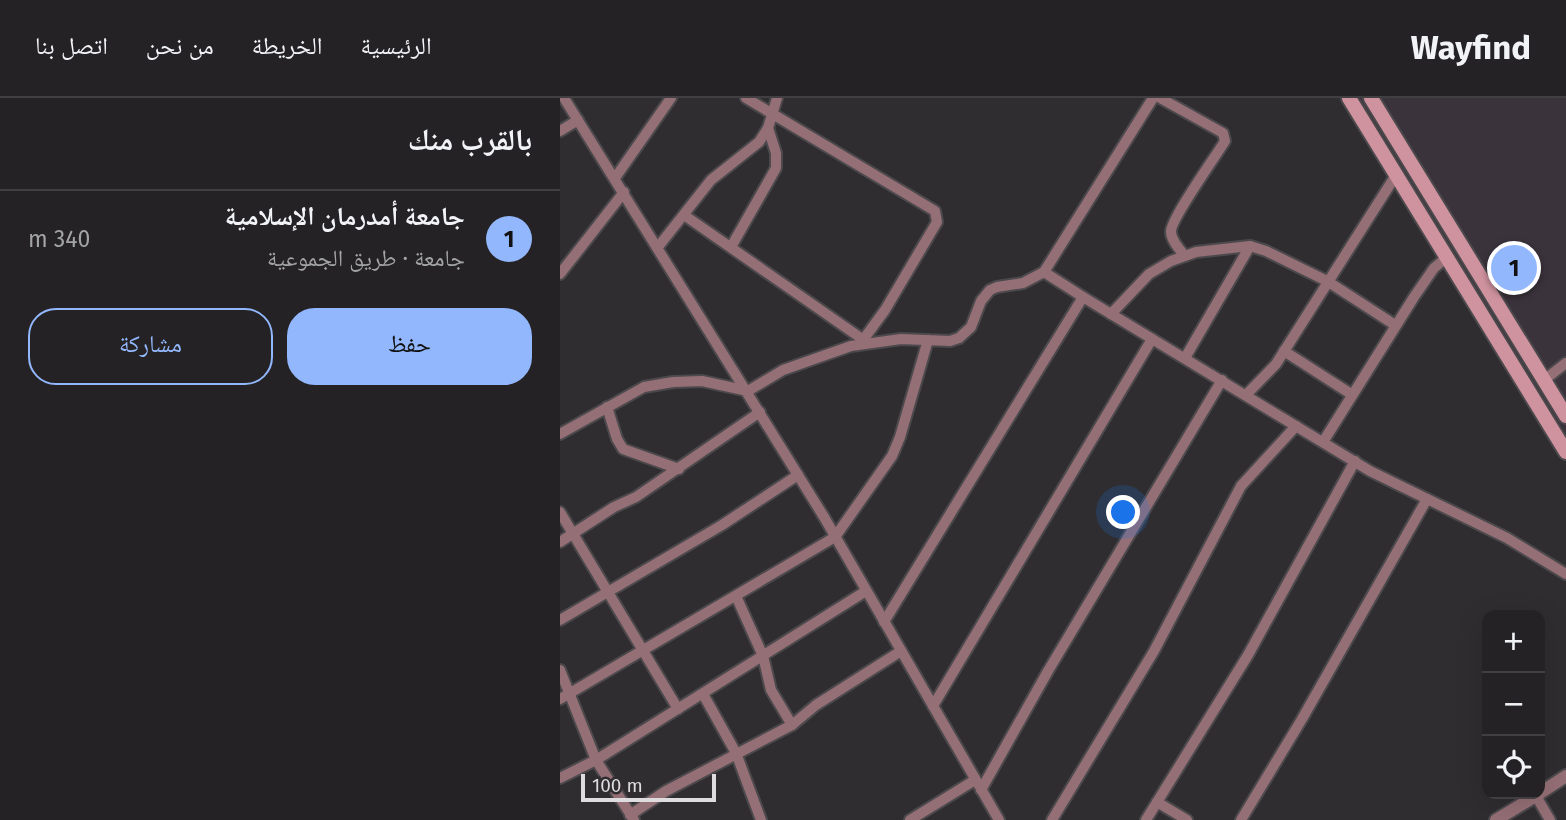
<!DOCTYPE html>
<html lang="ar">
<meta charset="utf-8">
<style>
body{margin:0;font-family:"Fira Sans","Noto Naskh Arabic",sans-serif;background:#302f31;color:#f1f3f6;direction:rtl}
.controls{position:absolute;right:21px;bottom:21px;display:grid;overflow:hidden;border-radius:14px;box-shadow:0 7px 28px #0002}
.controls button{width:63px;height:63px;display:grid;place-items:center;padding:0;border:0;border-bottom:2px solid #413f41;background:#242224;color:#f1f3f6;font:35px sans-serif}
.scale{position:absolute;left:21px;bottom:18px;width:135px;box-sizing:border-box;padding-left:7px;border:4px solid #dedcde;border-top:0;font-size:19px;line-height:24px;white-space:nowrap;color:#dedcde;-webkit-text-stroke:5px #302d30;paint-order:stroke}
.you{position:absolute;left:564px;top:415px;width:24px;height:24px;margin:-18px;border:5px solid #fff;border-radius:50%;background:#1a73e8;box-shadow:0 0 0 10px #1a73e833}
.badge{display:grid;place-items:center;width:46px;height:46px;border-radius:50%;background:#92b7fd;color:#111;font-size:23px;font-weight:700}
.pin{position:absolute;translate:-50% -50%;border:4px solid #fff;box-shadow:0 2px 7px #0006}
.list{margin:0;padding:0;list-style:none}
h2{display:flex;justify-content:space-between;align-items:center;height:91px;margin:0;padding:0 28px;font-size:30px}
h2 small{font-size:23px;font-weight:400;color:#a3a4a6}
.list li{display:grid;grid-template-columns:46px 1fr auto;gap:21px;align-items:center;box-sizing:border-box;height:98px;padding:0 28px;border-top:2px solid #413f41}
.list b{display:block;font-size:26px;white-space:nowrap}
.list p{margin:0;font-size:23px;white-space:nowrap;color:#a3a4a6}
.list em{font-size:23px;font-style:normal;color:#a3a4a6}
.actions{display:flex;gap:14px;padding:21px 28px}
.actions a{flex:1;padding:16px 0;border:2px solid #92b7fd;border-radius:28px;text-align:center;font-size:24px;color:#92b7fd}
.actions .main{background:#92b7fd;color:#111}
.icon{flex:none;width:38px;height:38px;fill:none;stroke:currentColor;stroke-width:2;stroke-linecap:round;stroke-linejoin:round}
.map{position:relative;flex:none;width:1006px;height:722px;overflow:hidden;direction:ltr}
header{display:flex;align-items:center;gap:42px;box-sizing:border-box;height:98px;padding:0 35px;background:#242224;border-bottom:2px solid #413f41}
header strong{font-size:33px}
nav{display:flex;gap:38px;margin-inline-start:auto;font-size:24px}
main{display:flex}
aside{flex:1;background:#242224}
.map>svg:first-child{display:block}
.built{fill:#3b333c}
.lines{fill:none;stroke-linecap:round;stroke-linejoin:round}
.minor-casing{stroke:#4c494c;stroke-width:14}
.tertiary-casing{stroke:#4c494c;stroke-width:16}
.secondary-casing{stroke:#4c494c;stroke-width:18}
.minor{stroke:#956f76;stroke-width:10}
.tertiary{stroke:#956f76;stroke-width:12}
.secondary{stroke:#cf939f;stroke-width:14}
</style>
<header>
<strong>Wayfind</strong>
<nav><a>الرئيسية</a><a>الخريطة</a><a>من نحن</a><a>اتصل بنا</a></nav>
</header>
<main>
<div class="map">
<svg width="1006" height="722" viewBox="0 0 1006 722">
<rect width="100%" height="100%" fill="#302d30"/>
<polygon class="built" points="798,0 1006,0 1006,340"/>
<g class="lines">
<g class="minor-casing">
<g id="minor">
<polyline points="4,0 264,419 439,722"/>
<polyline points="186,0 375,113 377,124 325,212 303,242"/>
<path d="M600,0l63,35 2,8c-9,15 -55,79 -54,91 0,8 9,18 14,24"/>
<polyline points="0,33 18,22"/>
<polyline points="55,80 111,0"/>
<polyline points="124,117 308,245"/>
<polyline points="98,149 151,82 199,44 208,30 217,0"/>
<polyline points="171,149 216,70 216,55 208,30"/>
<polyline points="484,174 523,199 810,373 947,440 1006,476"/>
<polyline points="0,176 64,94"/>
<polyline points="551,216 589,176 611,163 636,154 690,148 706,153 767,183 835,227"/>
<polyline points="724,253 791,296"/>
<polyline points="625,260 690,148"/>
<polyline points="983,283 1006,265"/>
<polyline points="686,297 716,266 836,77"/>
<polyline points="47,309 57,341 63,351 119,371"/>
<polyline points="0,336 84,289 113,284 142,283 188,293 223,272 291,248 341,241 390,243 399,240 411,229 421,203 430,192 437,189 463,185 484,174 593,0"/>
<polyline points="763,344 854,199 874,170 886,160"/>
<polyline points="0,414 118,611"/>
<polyline points="0,444 54,409 76,399 200,314"/>
<polyline points="176,498 203,558 211,592 232,627"/>
<polyline points="0,522 162,427 238,377"/>
<polyline points="324,524 523,199"/>
<polyline points="0,572 36,662 74,722"/>
<polyline points="143,596 176,655 201,722"/>
<polyline points="0,601 275,439 332,358 340,339 368,242"/>
<polyline points="373,608 592,241"/>
<polyline points="0,680 36,662 306,493"/>
<polyline points="421,692 488,573 662,282"/>
<polyline points="976,698 990,722"/>
<polyline points="597,704 627,722"/>
<polyline points="70,717 106,693 232,627 256,607 341,553"/>
<polyline points="350,722 415,682"/>
<polyline points="492,722 594,553 681,388 736,328"/>
<polyline points="586,722 688,557 795,363"/>
<polyline points="681,722 742,621 867,401"/>
</g>
</g>
<g class="tertiary-casing">
<g id="tertiary">
<polyline points="980,695 1006,678"/>
<polyline points="936,722 979,696"/>
</g>
</g>
<g class="secondary-casing">
<g id="secondary">
<polyline points="789,0 1006,354"/>
<polyline points="811,0 1006,318"/>
</g>
</g>
<use href="#minor" class="minor"/>
<use href="#tertiary" class="tertiary"/>
<use href="#secondary" class="secondary"/>
</g>
</svg>
<div class="controls">
<button>+</button>
<button>−</button>
<button><svg class="icon" aria-label="locate" viewBox="0 0 24 24"><circle cx="12" cy="12" r="6"/><path d="M12 2v4M12 18v4M2 12h4M18 12h4"/></svg></button>
</div>
<div class="scale">100 m</div>
<div class="you"></div>
<div class="pin badge" style="left:954px;top:170px">1</div>
</div>
<aside>
<h2>بالقرب منك<small></small></h2>
<ul class="list">
<li><span class="badge">1</span><div><b>جامعة أمدرمان الإسلامية</b><p>جامعة · طريق الجموعية</p></div><em>340 m</em></li>
</ul>
<div class="actions"><a class="main">حفظ</a><a>مشاركة</a></div>
</aside>
</main>
